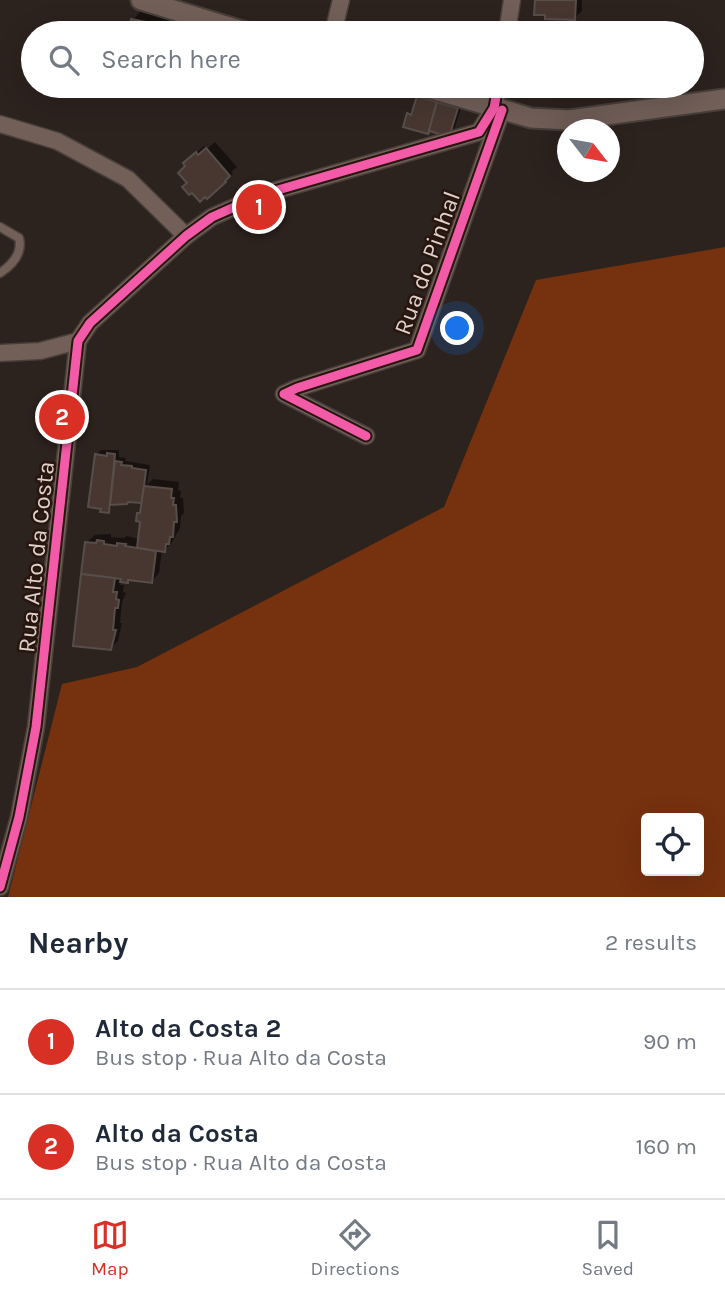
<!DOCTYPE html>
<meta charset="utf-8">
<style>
body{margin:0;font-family:Karla,sans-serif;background:#f6f6f7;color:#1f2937}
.controls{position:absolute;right:21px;bottom:21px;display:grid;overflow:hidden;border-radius:7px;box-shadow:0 7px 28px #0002}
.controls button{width:63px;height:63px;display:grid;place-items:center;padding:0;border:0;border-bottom:2px solid #e0e1e3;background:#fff;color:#1f2937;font:35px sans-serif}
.compass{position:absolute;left:557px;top:119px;width:63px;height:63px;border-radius:50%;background:#fff;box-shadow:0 7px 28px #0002;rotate:121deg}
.you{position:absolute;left:458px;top:329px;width:24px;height:24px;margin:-18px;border:5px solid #fff;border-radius:50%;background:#1a73e8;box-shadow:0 0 0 10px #1a73e833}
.badge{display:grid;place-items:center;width:46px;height:46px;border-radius:50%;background:#d93025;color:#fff;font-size:23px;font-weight:700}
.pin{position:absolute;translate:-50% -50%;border:4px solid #fff;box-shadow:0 2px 7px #0006}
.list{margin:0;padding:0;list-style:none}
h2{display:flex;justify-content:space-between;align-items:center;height:91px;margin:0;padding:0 28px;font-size:30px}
h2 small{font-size:23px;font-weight:400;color:#747a83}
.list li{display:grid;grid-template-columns:46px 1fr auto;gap:21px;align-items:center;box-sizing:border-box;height:105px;padding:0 28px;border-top:2px solid #e0e1e3}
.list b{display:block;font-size:26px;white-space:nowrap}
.list p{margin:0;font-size:23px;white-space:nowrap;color:#747a83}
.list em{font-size:23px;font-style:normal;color:#747a83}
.icon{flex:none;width:38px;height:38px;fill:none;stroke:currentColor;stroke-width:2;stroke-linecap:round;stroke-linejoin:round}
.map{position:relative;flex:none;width:725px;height:897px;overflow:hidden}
.search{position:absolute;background:#fff;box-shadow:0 7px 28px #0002;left:21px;right:21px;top:21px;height:77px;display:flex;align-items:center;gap:18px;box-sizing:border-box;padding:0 24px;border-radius:38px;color:#747a83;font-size:26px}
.sheet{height:301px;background:#fff}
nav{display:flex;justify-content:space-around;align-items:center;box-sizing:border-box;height:98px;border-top:2px solid #e0e1e3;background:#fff;font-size:19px;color:#747a83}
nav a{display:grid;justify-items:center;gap:4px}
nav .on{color:#d93025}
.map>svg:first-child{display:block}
.forest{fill:#76310f;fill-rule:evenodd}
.shadow{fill:#0007}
.building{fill:#473730;stroke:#574e4a;stroke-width:2}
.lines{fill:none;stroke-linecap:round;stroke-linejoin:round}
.service-casing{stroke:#483f3b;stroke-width:11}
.minor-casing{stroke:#483f3b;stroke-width:19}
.tertiary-casing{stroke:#483f3b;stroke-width:23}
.service{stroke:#715f58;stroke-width:8}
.minor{stroke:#715f58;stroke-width:16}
.tertiary{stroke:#715f58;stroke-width:19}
.cycleway-casing{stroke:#28160e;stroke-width:13}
.cycleway{stroke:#f35aa7;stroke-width:9}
.labels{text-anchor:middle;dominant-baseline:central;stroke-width:5;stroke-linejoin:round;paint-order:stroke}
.street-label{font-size:24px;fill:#ded1cb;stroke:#28160e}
</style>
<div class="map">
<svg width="725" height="897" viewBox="0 0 725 897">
<rect width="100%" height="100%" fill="#2c221e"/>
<path class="forest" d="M725,247v650h-717l54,-213 75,-17 307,-160 92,-227zM646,818h53v53h-53z"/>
<g class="shadow">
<polygon points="537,0 582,0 582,11 574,18"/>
<polygon points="140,12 182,21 182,24 200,28 199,33 130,33 133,20"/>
<polygon points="424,24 450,33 418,33"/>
<polygon points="485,24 501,29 501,33 479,33"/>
<polygon points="423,92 462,104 455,127 450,133 432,130 429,133 405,126 409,114"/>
<polygon points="215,142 237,167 231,172 233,174 207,197 189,183 193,156 204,146 207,149"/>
<polygon points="101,450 119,450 119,457 126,458 125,461 150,465 147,485 153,479 179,482 178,490 181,491 180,498 183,498 184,513 181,516 180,528 172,542 165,550 162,550 159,573 152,581 121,578 120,585 124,585 123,592 126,593 122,602 120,623 122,623 118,641 110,648 87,542 95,535 111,534 111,537 124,538 127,536 139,539 142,520 139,514 143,510 144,501 129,500 114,503 109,511 96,455"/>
</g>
<g class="building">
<polygon points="535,0 576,0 575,20 545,19 545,15 534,15"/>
<polygon points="131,19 176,28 175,33 129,33"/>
<polygon points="417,96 437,102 428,134 403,127 407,113 411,115"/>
<polygon points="437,102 458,108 450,134 445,136 430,131 428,134"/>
<polygon points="206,148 230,176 225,181 226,182 207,199 205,197 200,202 192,193 189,195 182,187 187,183 178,173 185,166 183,163 196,152 198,155"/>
<polygon points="107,453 115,454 109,513 100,512 101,509 88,507 95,454 107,456"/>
<polygon points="115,461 122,462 121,465 132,466 132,468 146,470 142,503 128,502 127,504 110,505"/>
<polygon points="144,486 172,489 171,498 174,498 173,505 176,505 177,522 174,522 173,537 170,537 169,544 166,544 165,552 137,548 140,522 136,521 137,513 140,513"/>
<polygon points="97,540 104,541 104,544 117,546 117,543 126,544 125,546 156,551 152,583 128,580 128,583 120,582 121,579 81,574 85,542 96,543"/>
<polygon points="81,574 115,578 113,592 117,592 116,599 119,600 118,608 115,608 113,630 116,630 111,650 73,646"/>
</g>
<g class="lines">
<g class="service-casing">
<path id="service" d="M0,227l19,11c4,16 -7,27 -19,35"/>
</g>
<g class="minor-casing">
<g id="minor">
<polyline points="333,33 341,0"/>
<polyline points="507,33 512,0"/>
<polyline points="0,124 57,141 128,179 186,236"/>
<polyline points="0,353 40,351 78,341"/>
<polyline points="366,436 284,394 297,388 417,350 502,110"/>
<polyline points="0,887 19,817 36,727 78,341 90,323 186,236 212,217 264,194 479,132 494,108 498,86"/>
</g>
</g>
<g class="tertiary-casing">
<g id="tertiary">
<polyline points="141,0 249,33"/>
<polyline points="422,86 531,118 569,120 725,99"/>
</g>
</g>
<use href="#service" class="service"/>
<use href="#minor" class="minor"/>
<use href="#tertiary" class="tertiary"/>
<g class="cycleway-casing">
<g id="cycleway">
<polyline points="366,436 284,394 297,388 417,350 502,110"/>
<polyline points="0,887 19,817 36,727 78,341 90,323 186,236 212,217 264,194 479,132 494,108 498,86"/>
</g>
</g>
<use href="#cycleway" class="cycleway"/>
</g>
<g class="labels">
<g class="street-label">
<text transform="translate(427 263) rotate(-70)">Rua do Pinhal</text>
<text transform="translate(36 557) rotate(-84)">Rua Alto da Costa</text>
</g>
</g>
</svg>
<div class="controls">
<button><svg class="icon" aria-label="locate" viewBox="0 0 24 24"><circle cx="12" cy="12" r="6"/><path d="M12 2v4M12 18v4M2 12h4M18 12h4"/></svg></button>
</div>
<svg class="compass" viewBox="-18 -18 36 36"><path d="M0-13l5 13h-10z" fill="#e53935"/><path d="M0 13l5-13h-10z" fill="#747a83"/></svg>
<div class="you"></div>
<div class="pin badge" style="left:259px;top:207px">1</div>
<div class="pin badge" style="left:62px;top:417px">2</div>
<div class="search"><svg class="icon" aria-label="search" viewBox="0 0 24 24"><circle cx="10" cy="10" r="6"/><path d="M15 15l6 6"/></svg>Search here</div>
</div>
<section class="sheet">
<h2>Nearby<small>2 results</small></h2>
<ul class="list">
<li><span class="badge">1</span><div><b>Alto da Costa 2</b><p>Bus stop · Rua Alto da Costa</p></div><em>90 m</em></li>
<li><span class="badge">2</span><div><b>Alto da Costa</b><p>Bus stop · Rua Alto da Costa</p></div><em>160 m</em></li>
</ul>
</section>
<nav>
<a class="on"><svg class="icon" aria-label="map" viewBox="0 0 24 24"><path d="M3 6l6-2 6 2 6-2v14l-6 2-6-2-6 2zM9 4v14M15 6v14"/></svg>Map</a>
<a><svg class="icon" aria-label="directions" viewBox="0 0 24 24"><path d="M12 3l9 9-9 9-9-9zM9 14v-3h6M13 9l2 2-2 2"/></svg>Directions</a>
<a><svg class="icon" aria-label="saved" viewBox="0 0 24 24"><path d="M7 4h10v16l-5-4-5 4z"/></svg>Saved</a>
</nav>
